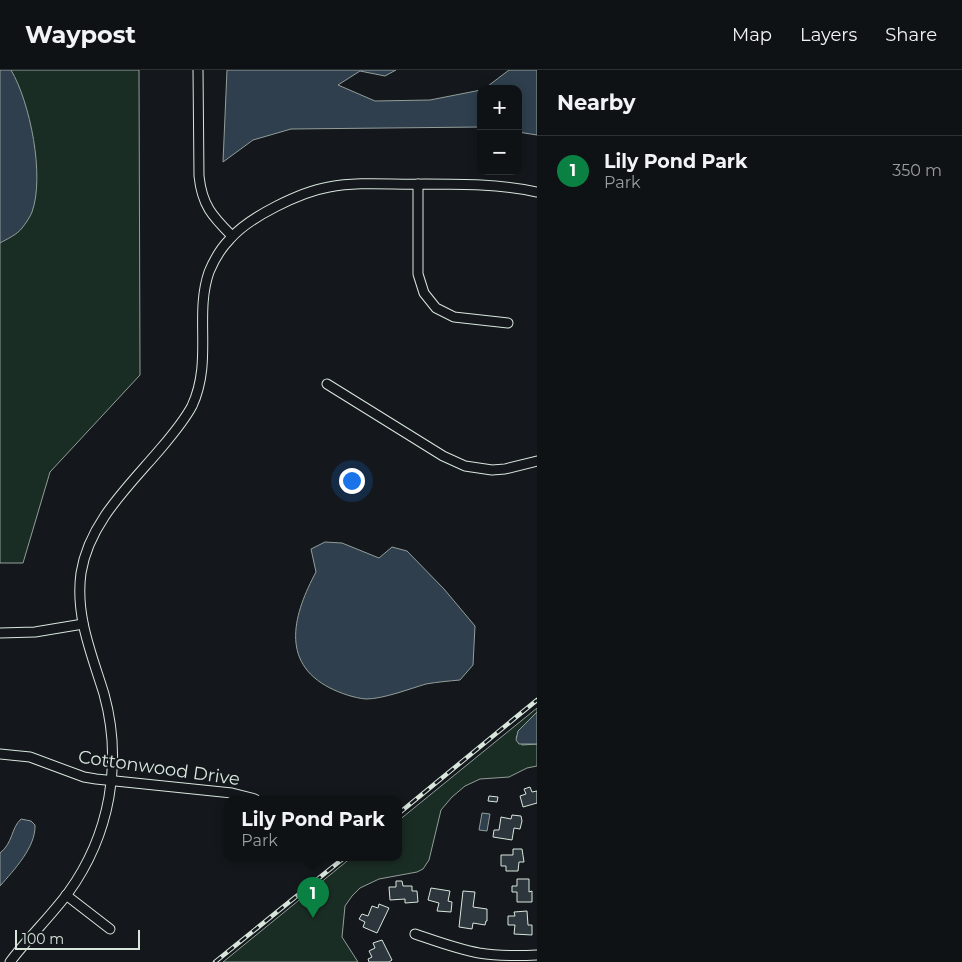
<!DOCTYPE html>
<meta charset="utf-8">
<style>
body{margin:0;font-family:Montserrat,sans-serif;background:#1d2022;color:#f1f3f6}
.controls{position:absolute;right:15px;top:15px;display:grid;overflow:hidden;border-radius:10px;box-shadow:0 2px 12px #0003}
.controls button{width:45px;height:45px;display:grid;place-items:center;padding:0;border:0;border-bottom:1px solid #2f3234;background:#0f1215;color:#f1f3f6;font:25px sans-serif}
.scale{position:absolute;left:15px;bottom:12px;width:125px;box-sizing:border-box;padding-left:5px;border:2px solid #d8e6dc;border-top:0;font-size:14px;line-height:18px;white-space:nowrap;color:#d8e6dc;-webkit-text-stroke:4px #14181c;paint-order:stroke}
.you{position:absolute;left:351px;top:410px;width:18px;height:18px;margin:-12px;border:4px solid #fff;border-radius:50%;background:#1a73e8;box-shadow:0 0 0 8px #1a73e833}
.badge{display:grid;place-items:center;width:32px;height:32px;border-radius:50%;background:#0b8043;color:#fff;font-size:16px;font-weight:700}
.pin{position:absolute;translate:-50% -41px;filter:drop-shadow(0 1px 2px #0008)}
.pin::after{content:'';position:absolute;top:26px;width:18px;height:15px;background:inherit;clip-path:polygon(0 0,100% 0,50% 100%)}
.popup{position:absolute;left:224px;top:726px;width:178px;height:65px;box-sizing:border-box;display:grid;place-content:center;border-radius:10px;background:#0f1215;filter:drop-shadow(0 1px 4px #0005);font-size:16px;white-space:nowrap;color:#9b9ea0}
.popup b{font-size:19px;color:#f1f3f6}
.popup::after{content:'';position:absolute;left:50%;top:100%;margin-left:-10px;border:10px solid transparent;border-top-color:#0f1215}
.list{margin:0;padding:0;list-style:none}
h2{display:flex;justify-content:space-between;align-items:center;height:65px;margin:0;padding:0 20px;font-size:21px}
h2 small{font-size:16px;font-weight:400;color:#9b9ea0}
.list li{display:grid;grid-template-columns:32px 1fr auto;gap:15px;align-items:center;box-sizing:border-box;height:70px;padding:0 20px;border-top:1px solid #2f3234}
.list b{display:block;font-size:19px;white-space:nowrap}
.list p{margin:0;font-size:16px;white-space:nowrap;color:#9b9ea0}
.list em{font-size:16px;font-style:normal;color:#9b9ea0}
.map{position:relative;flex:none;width:537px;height:892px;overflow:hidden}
header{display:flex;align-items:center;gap:30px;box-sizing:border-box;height:70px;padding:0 25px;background:#0f1215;border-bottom:1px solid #2f3234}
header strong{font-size:24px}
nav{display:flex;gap:28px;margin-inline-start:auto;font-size:18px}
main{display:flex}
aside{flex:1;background:#0f1215}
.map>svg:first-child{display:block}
.green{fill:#1a2d24;stroke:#939e99}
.water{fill:#2f3f4d;stroke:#939e99}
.building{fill:#2c363c;stroke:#d8e6dc}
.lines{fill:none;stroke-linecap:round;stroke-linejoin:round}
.minor-casing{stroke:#d8e6dc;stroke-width:11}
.minor{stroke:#14181c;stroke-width:9}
.rail-casing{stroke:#d8e6dc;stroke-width:4.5}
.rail{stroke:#14181c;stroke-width:2.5;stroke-dasharray:8;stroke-linecap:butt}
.labels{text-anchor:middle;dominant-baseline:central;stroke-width:4;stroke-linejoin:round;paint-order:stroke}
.street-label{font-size:18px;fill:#d8e6dc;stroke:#14181c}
</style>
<header>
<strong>Waypost</strong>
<nav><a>Map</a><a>Layers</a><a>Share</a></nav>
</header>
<main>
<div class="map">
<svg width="537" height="892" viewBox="0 0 537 892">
<rect width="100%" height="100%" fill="#14181c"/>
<g class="green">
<polygon points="0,0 139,0 140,305 50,402 23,493 0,493"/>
<polygon points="537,638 537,642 516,667 522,675 537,674 537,696 527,698 509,707 480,709 465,716 452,727 441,740 429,790 423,799 417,802 379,809 360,818 352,826 345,836 342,867 358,892 223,892 352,787 398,787 398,751"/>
</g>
<g class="water">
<path d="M0,0h11c19,32 34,106 21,142 -2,5 -6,11 -10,16 -4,6 -15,11 -22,15z"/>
<polygon points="227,0 396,0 385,6 360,1 338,15 375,31 430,30 481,20 481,57 291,59 253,70 223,92"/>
<polygon points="509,0 537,0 537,65 518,62 518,19 484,19"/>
<path d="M325,472l17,1 37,15 13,-11 15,4 37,38 31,37 -2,39 -13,15c-11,1 -23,2 -34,4 -17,5 -43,15 -60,15 -12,-1 -26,-6 -36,-11 -51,-26 -36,-75 -14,-116l-5,-23z"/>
<polygon points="537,642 537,674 519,674 516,670 518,661"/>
<polygon points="482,743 490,744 487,761 479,760"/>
<path d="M21,749l10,2 4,4c1,22 -21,45 -35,61v-33c13,-10 11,-25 21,-34z"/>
</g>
<g class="building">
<polygon points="530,717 532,722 537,721 537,733 523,737 520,726 526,724 524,719"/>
<polygon points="489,726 498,727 497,732 488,731"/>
<polygon points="512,745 521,746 522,751 520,759 514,758 512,770 493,767 494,760 499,760 501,747 511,749"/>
<polygon points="513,779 522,779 524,792 519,792 518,801 506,801 506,796 501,796 501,785 513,785"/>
<polygon points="517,809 529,809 529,822 532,821 532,832 517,832 517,822 512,822 512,816 517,816"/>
<polygon points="396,811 402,811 403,816 412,816 412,821 417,821 418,832 405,833 405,829 390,830 389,817 396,817"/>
<polygon points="431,818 450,821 448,831 452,832 451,842 437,841 439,833 428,830"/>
<polygon points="463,821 475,822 473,837 487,839 487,851 486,851 485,855 473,853 472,859 459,857"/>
<polygon points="379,834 389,838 377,863 363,857 365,852 359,849 362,844 368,846 372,836 378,838"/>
<polygon points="527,841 528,855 532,855 532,865 514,864 515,855 508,855 508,846 515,846 514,842"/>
<polygon points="382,870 392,890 389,892 369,892 368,889 372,887 369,881 375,878 373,873"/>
</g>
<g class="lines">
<g class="minor-casing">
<g id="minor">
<path d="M198,0l1,106c3,29 13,40 33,60"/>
<polyline points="418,114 418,204 424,223 436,238 454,247 508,253"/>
<polyline points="327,314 443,386 465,396 492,400 505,399 537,391"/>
<polyline points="0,563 35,562 83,554"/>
<polyline points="0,684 30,687 84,707 96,709 232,723 255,729"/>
<polyline points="66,825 110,859"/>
<path d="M415,864c21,7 42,15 64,19 19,3 38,3 58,2"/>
<path d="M10,892c18,-24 40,-45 58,-69 42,-58 55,-130 36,-199 -12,-39 -29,-78 -23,-121 8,-51 49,-88 81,-126 11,-13 22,-26 30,-41 21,-45 2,-91 17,-134 5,-12 12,-24 21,-33 19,-22 70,-47 99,-52 31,-6 64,-2 96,-3 38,0 74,0 112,8"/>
</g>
</g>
<use href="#minor" class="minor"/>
<g class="rail-casing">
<g id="rail">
<polyline points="398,744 537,630"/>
<polyline points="215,892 345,787"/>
</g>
</g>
<use href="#rail" class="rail"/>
</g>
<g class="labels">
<g class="street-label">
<text transform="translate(159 698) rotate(8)">Cottonwood Drive</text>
</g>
</g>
</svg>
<div class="controls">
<button>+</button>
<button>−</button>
</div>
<div class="scale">100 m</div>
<div class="you"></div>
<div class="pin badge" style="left:313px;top:848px">1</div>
<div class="popup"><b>Lily Pond Park</b>Park</div>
</div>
<aside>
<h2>Nearby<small></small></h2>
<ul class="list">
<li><span class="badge">1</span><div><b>Lily Pond Park</b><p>Park</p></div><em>350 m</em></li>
</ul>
</aside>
</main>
